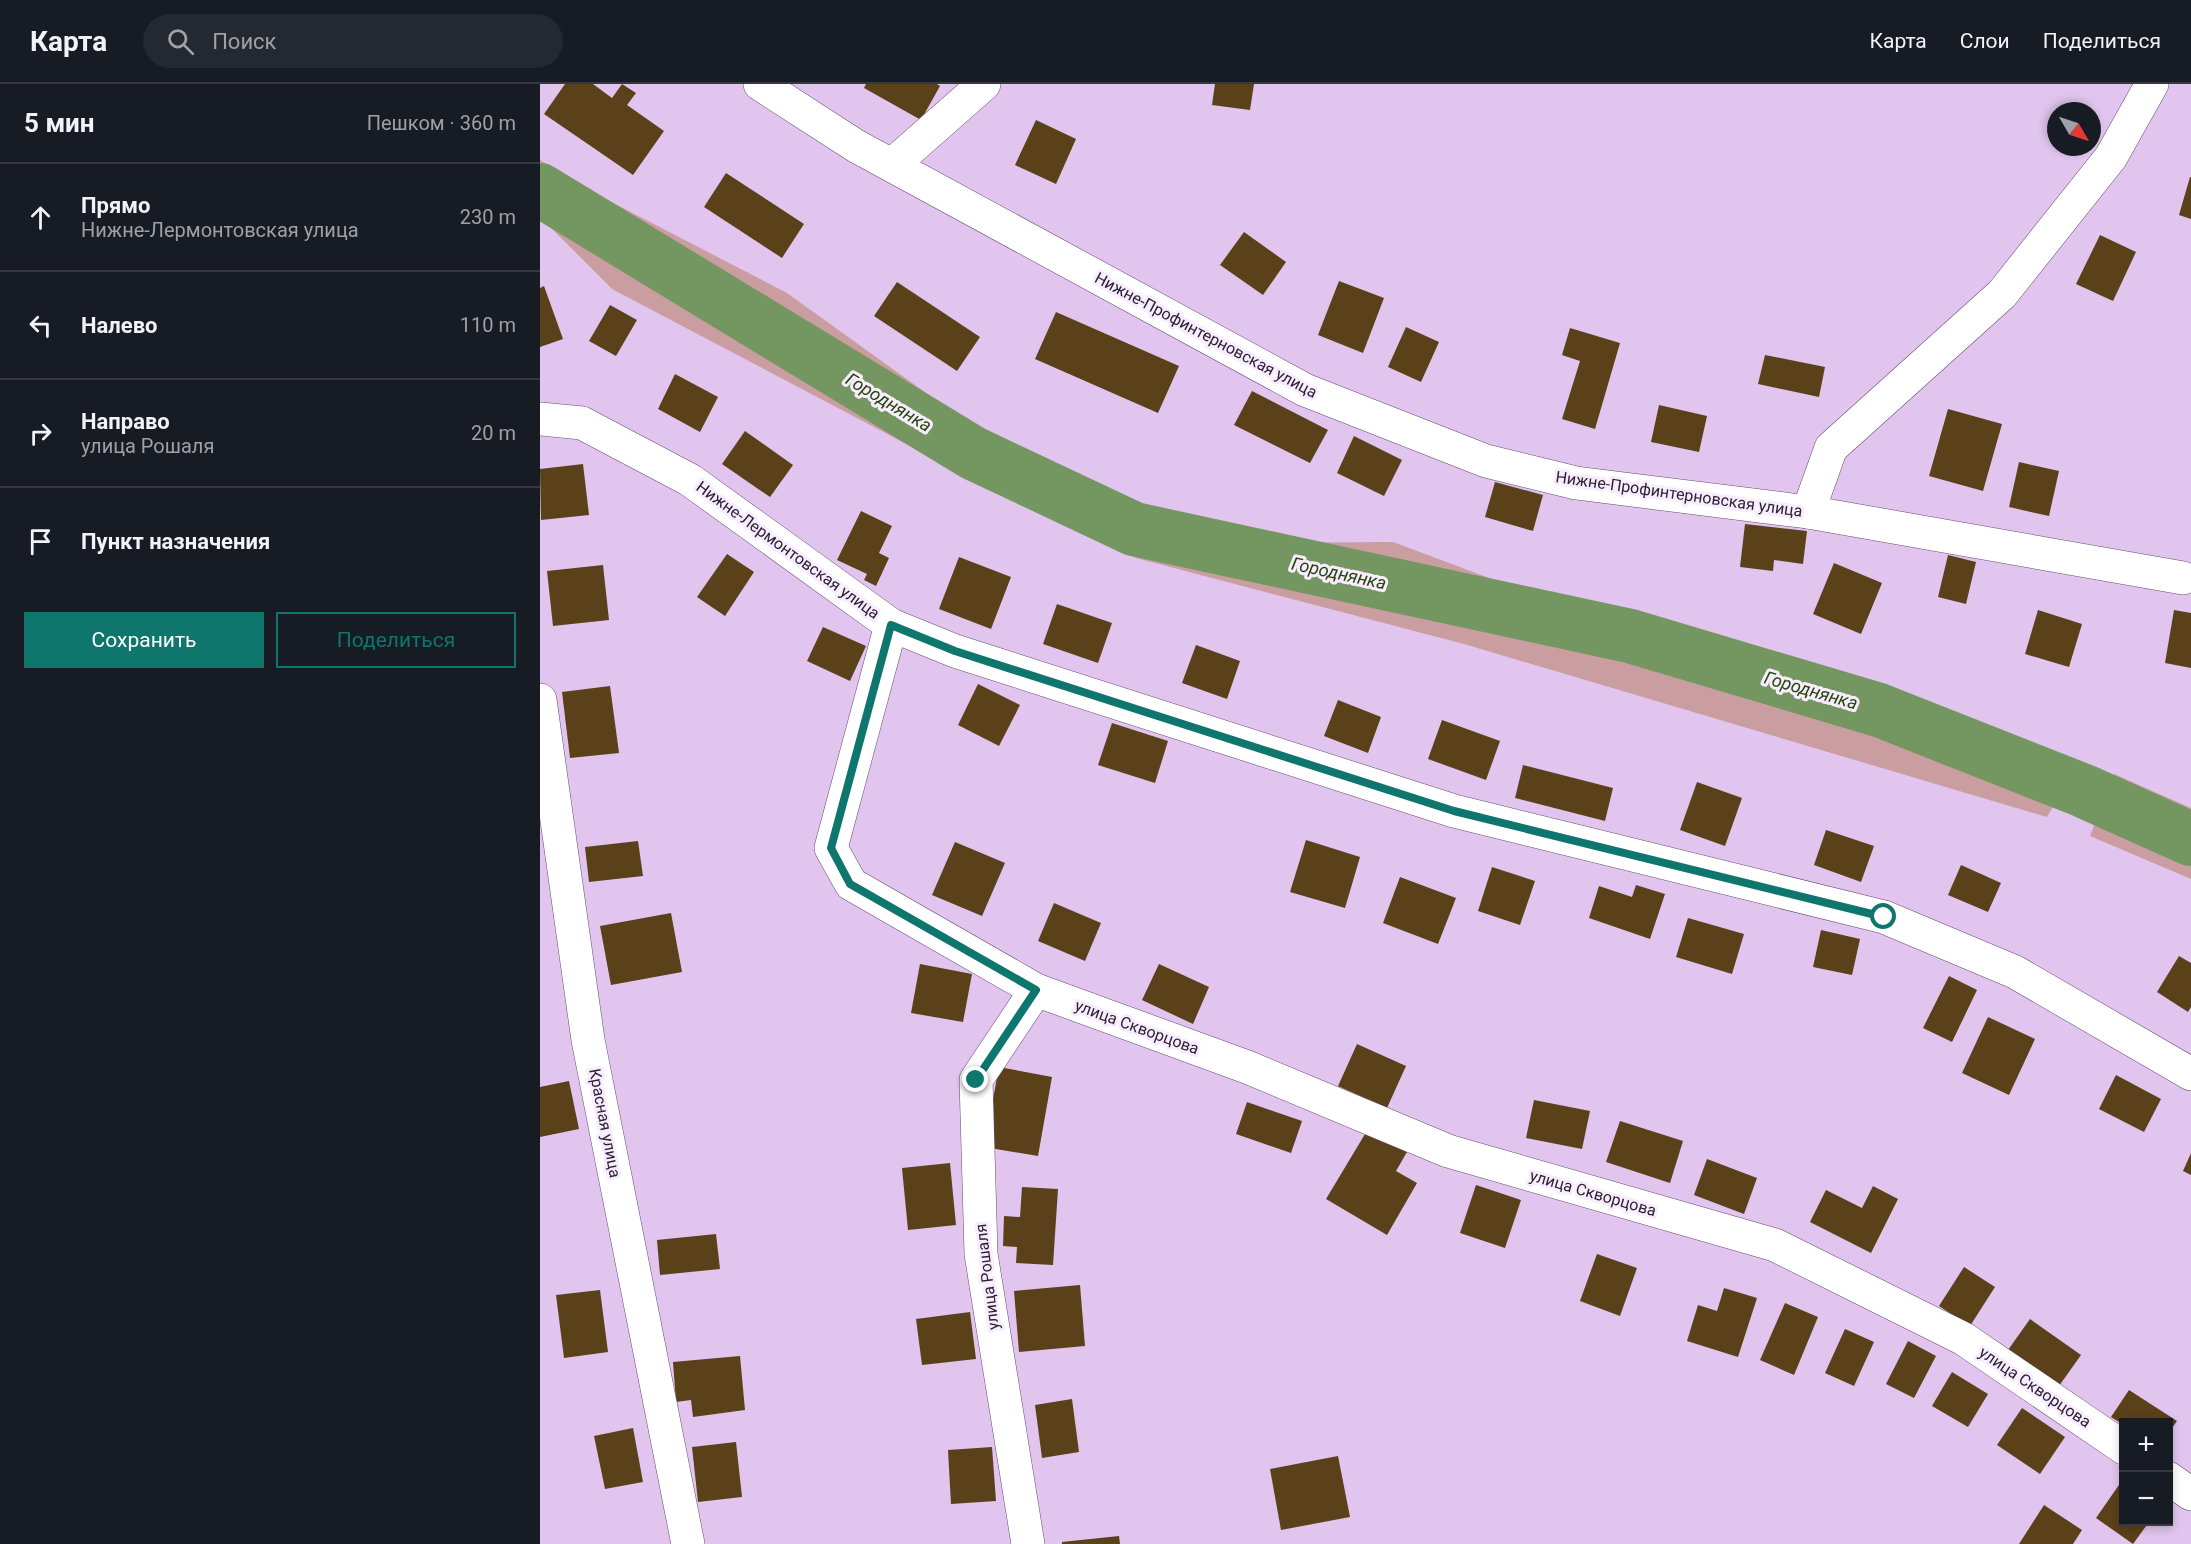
<!DOCTYPE html>
<html lang="ru">
<meta charset="utf-8">
<style>
body{margin:0;font-family:Roboto,sans-serif;background:#242831;color:#f1f3f6}
.controls{position:absolute;right:18px;bottom:18px;display:grid;overflow:hidden;border-radius:0px;box-shadow:0 3px 9px #0003}
.controls button{width:54px;height:54px;display:grid;place-items:center;padding:0;border:0;border-bottom:2px solid #363941;background:#171b24;color:#f1f3f6;font:30px sans-serif}
.compass{position:absolute;left:1507px;top:18px;width:54px;height:54px;border-radius:50%;background:#171b24;box-shadow:0 3px 9px #0003;rotate:129deg}
.stop{position:absolute;width:18px;height:18px;margin:-14px;border:4px solid #0f766e;border-radius:50%;background:#fff}
.stop.end{background:#0f766e;border-color:#fff;box-shadow:0 2px 6px #0008}
.list{margin:0;padding:0;list-style:none}
h2{display:flex;justify-content:space-between;align-items:center;height:78px;margin:0;padding:0 24px;font-size:26px}
h2 small{font-size:20px;font-weight:400;color:#9ea1a6}
.list li{display:grid;grid-template-columns:39px 1fr auto;gap:18px;align-items:center;box-sizing:border-box;height:108px;padding:0 24px;border-top:2px solid #363941}
.list b{display:block;font-size:22px;white-space:nowrap}
.list p{margin:0;font-size:20px;white-space:nowrap;color:#9ea1a6}
.list em{font-size:20px;font-style:normal;color:#9ea1a6}
.actions{display:flex;gap:12px;padding:18px 24px}
.actions a{flex:1;padding:14px 0;border:2px solid #0f766e;border-radius:0px;text-align:center;font-size:21px;color:#0f766e}
.actions .main{background:#0f766e;color:#fff}
.icon{flex:none;width:33px;height:33px;fill:none;stroke:currentColor;stroke-width:2;stroke-linecap:round;stroke-linejoin:round}
.map{position:relative;flex:none;width:1651px;height:1460px;overflow:hidden}
header{display:flex;align-items:center;gap:36px;box-sizing:border-box;height:84px;padding:0 30px;background:#171b24;border-bottom:2px solid #363941}
header strong{font-size:28px}
nav{display:flex;gap:33px;margin-inline-start:auto;font-size:21px}
.search{width:420px;height:54px;background:#242831;display:flex;align-items:center;gap:15px;box-sizing:border-box;padding:0 21px;border-radius:33px;color:#9ea1a6;font-size:22px}
main{display:flex}
aside{flex:1;background:#171b24}
.map>svg:first-child{display:block}
.green{fill:#ca9da0}
.lines{fill:none;stroke-linecap:round;stroke-linejoin:round}
.river{stroke:#749761;stroke-width:54}
.building{fill:#5a411a}
.minor-casing{stroke:#654c70;stroke-width:34}
.minor{stroke:#fff;stroke-width:33}
.route{stroke:#0f766e;stroke-width:8}
.labels{text-anchor:middle;dominant-baseline:central;stroke-width:6;stroke-linejoin:round;paint-order:stroke}
.street-label{font-size:16px;fill:#2d2232;stroke:#f8edfe}
.water-label{font-size:18px;font-style:italic;fill:#25460b;stroke:#f8edfe}
</style>
<header>
<strong>Карта</strong>
<div class="search"><svg class="icon" aria-label="search" viewBox="0 0 24 24"><circle cx="10" cy="10" r="6"/><path d="M15 15l6 6"/></svg>Поиск</div>
<nav><a>Карта</a><a>Слои</a><a>Поделиться</a></nav>
</header>
<main>
<aside>
<h2>5 мин<small>Пешком · 360 m</small></h2>
<ul class="list">
<li><svg class="icon" aria-label="ahead" viewBox="0 0 24 24"><path d="M12 20V5M6 11l6-6 6 6"/></svg><div><b>Прямо</b><p>Нижне-Лермонтовская улица</p></div><em>230 m</em></li>
<li><svg class="icon" aria-label="left" viewBox="0 0 24 24"><path d="M17 20v-9H6M10 6l-5 5 5 5"/></svg><div><b>Налево</b></div><em>110 m</em></li>
<li><svg class="icon" aria-label="right" viewBox="0 0 24 24"><path d="M7 20v-9h11M14 6l5 5-5 5"/></svg><div><b>Направо</b><p>улица Рошаля</p></div><em>20 m</em></li>
<li><svg class="icon" aria-label="arrive" viewBox="0 0 24 24"><path d="M6 21V4h12l-3 4 3 4H6"/></svg><div><b>Пункт назначения</b></div></li>
</ul>
<div class="actions"><a class="main">Сохранить</a><a>Поделиться</a></div>
</aside>
<div class="map">
<svg width="1651" height="1460" viewBox="0 0 1651 1460">
<rect width="100%" height="100%" fill="#e1c5ee"/>
<g class="green">
<polygon points="0,76 52,108 247,209 489,383 712,459 853,458 1003,514 1537,681 1507,733 924,560 596,474 391,373 72,205 0,133"/>
<polygon points="1574,690 1651,724 1651,795 1550,752"/>
</g>
<g class="lines">
<polyline class="river" points="0,106 433,369 594,445 1090,552 1339,626 1544,707 1651,755"/>
</g>
<g class="building">
<polygon points="25,0 53,0 72,14 82,0 96,9 87,21 124,47 93,91 4,30"/>
<polygon points="326,0 397,0 400,2 381,36 324,4"/>
<polygon points="675,0 714,0 710,26 672,21"/>
<polygon points="496,36 536,55 516,100 475,81"/>
<polygon points="186,89 264,140 242,174 164,123"/>
<polygon points="1650,93 1651,93 1651,135 1639,131"/>
<polygon points="704,148 746,178 723,211 680,181"/>
<polygon points="1560,151 1596,168 1573,217 1536,200"/>
<polygon points="799,197 844,214 823,269 778,251"/>
<polygon points="357,198 440,253 417,287 334,232"/>
<polygon points="4,202 23,255 0,263 0,204"/>
<polygon points="70,221 97,236 76,272 49,257"/>
<polygon points="516,228 639,282 618,329 495,275"/>
<polygon points="866,243 899,258 881,298 848,283"/>
<polygon points="1030,244 1080,259 1055,345 1022,335 1040,277 1022,271"/>
<polygon points="1225,271 1285,283 1279,313 1218,300"/>
<polygon points="135,290 178,313 160,348 118,325"/>
<polygon points="712,307 788,346 770,379 694,341"/>
<polygon points="1119,321 1167,332 1159,368 1111,358"/>
<polygon points="1408,325 1462,340 1443,407 1389,392"/>
<polygon points="205,347 253,381 230,413 182,380"/>
<polygon points="814,352 862,376 844,412 797,389"/>
<polygon points="1479,378 1519,387 1509,432 1469,423"/>
<polygon points="43,380 49,431 1,436 0,385"/>
<polygon points="955,398 1003,411 993,447 945,433"/>
<polygon points="321,427 352,442 339,469 349,474 336,502 324,496 327,490 297,476"/>
<polygon points="1205,440 1267,447 1263,480 1234,476 1233,487 1200,483"/>
<polygon points="187,470 214,488 185,532 157,513"/>
<polygon points="1408,471 1436,478 1426,520 1398,513"/>
<polygon points="419,473 471,493 451,545 399,525"/>
<polygon points="1294,479 1342,499 1321,550 1273,530"/>
<polygon points="63,481 69,536 13,542 7,487"/>
<polygon points="517,520 572,539 558,579 503,560"/>
<polygon points="1498,526 1542,540 1529,583 1485,570"/>
<polygon points="1634,526 1651,529 1651,584 1625,579"/>
<polygon points="283,543 326,562 310,597 267,577"/>
<polygon points="656,561 700,577 687,615 642,599"/>
<polygon points="438,600 480,621 459,662 418,641"/>
<polygon points="70,602 79,669 30,674 22,608"/>
<polygon points="798,616 841,633 828,669 784,652"/>
<polygon points="902,636 960,657 946,696 888,675"/>
<polygon points="572,639 628,657 615,699 558,681"/>
<polygon points="983,681 1073,704 1065,737 975,714"/>
<polygon points="1157,698 1202,714 1185,762 1140,746"/>
<polygon points="1286,746 1334,762 1321,798 1274,781"/>
<polygon points="766,756 820,773 805,824 750,808"/>
<polygon points="98,757 103,792 49,798 45,763"/>
<polygon points="415,758 465,779 442,832 392,811"/>
<polygon points="1421,781 1461,799 1448,828 1408,811"/>
<polygon points="952,783 995,797 980,841 938,827"/>
<polygon points="860,793 916,814 898,860 843,839"/>
<polygon points="1096,801 1125,810 1110,855 1049,834 1059,802 1092,813"/>
<polygon points="514,819 561,839 545,877 498,857"/>
<polygon points="131,829 142,888 71,901 60,842"/>
<polygon points="1148,834 1204,850 1192,890 1136,873"/>
<polygon points="1281,846 1320,855 1312,891 1273,883"/>
<polygon points="1639,872 1651,879 1651,923 1648,928 1617,908"/>
<polygon points="380,880 432,890 423,938 371,929"/>
<polygon points="619,880 669,903 653,940 602,916"/>
<polygon points="1409,892 1437,906 1412,958 1383,944"/>
<polygon points="1448,933 1495,955 1469,1011 1422,989"/>
<polygon points="817,960 866,982 847,1024 798,1002"/>
<polygon points="459,983 512,993 498,1072 444,1063"/>
<polygon points="1576,991 1621,1015 1604,1048 1559,1025"/>
<polygon points="29,997 39,1045 0,1053 0,1003"/>
<polygon points="994,1016 1050,1027 1042,1065 986,1054"/>
<polygon points="707,1018 762,1037 751,1069 696,1050"/>
<polygon points="1080,1037 1143,1057 1130,1099 1066,1078"/>
<polygon points="828,1045 867,1068 856,1087 877,1099 847,1151 786,1115"/>
<polygon points="1651,1069 1651,1091 1643,1087"/>
<polygon points="1167,1075 1217,1094 1204,1130 1154,1111"/>
<polygon points="410,1079 416,1141 368,1146 362,1084"/>
<polygon points="936,1101 981,1116 965,1164 920,1149"/>
<polygon points="1333,1102 1358,1115 1331,1169 1270,1138 1286,1106 1322,1124"/>
<polygon points="482,1103 518,1105 513,1181 476,1179 477,1163 463,1162 464,1132 480,1133"/>
<polygon points="176,1150 180,1185 120,1191 117,1156"/>
<polygon points="1057,1170 1097,1184 1080,1232 1040,1217"/>
<polygon points="1424,1183 1455,1203 1430,1242 1399,1222"/>
<polygon points="540,1201 545,1262 479,1268 474,1207"/>
<polygon points="1184,1204 1217,1214 1198,1273 1147,1257 1158,1221 1177,1227"/>
<polygon points="60,1206 68,1268 24,1274 16,1211"/>
<polygon points="1245,1219 1278,1233 1254,1291 1220,1276"/>
<polygon points="430,1228 436,1275 382,1281 376,1235"/>
<polygon points="1490,1235 1541,1271 1519,1302 1468,1266"/>
<polygon points="1305,1245 1334,1258 1314,1302 1285,1289"/>
<polygon points="1368,1257 1396,1272 1374,1314 1346,1300"/>
<polygon points="200,1272 205,1326 153,1333 151,1316 136,1318 133,1278"/>
<polygon points="1412,1288 1448,1310 1428,1343 1392,1322"/>
<polygon points="1589,1306 1637,1337 1628,1350 1628,1338 1584,1338 1584,1341 1571,1333"/>
<polygon points="532,1315 539,1368 502,1374 495,1321"/>
<polygon points="1482,1324 1525,1353 1500,1390 1457,1361"/>
<polygon points="93,1344 103,1398 65,1405 54,1352"/>
<polygon points="196,1358 202,1413 158,1418 152,1363"/>
<polygon points="452,1363 456,1417 411,1420 408,1366"/>
<polygon points="798,1372 810,1433 741,1446 730,1385"/>
<polygon points="1581,1398 1584,1400 1584,1438 1609,1438 1593,1460 1556,1434"/>
<polygon points="1504,1421 1542,1446 1533,1460 1479,1460"/>
<polygon points="579,1452 580,1460 522,1460 522,1458"/>
</g>
<g class="lines">
<g class="minor-casing">
<g id="minor">
<polyline points="220,0 316,62 765,306 946,377 1036,399 1268,428 1643,494"/>
<polyline points="352,81 444,0"/>
<polyline points="0,335 42,339 150,396 351,541 415,567 914,727 1344,833 1475,888 1651,990"/>
<polyline points="1268,428 1291,364 1462,210 1571,73 1612,0"/>
<polyline points="351,541 291,764 311,800 496,906 707,983 908,1067 1235,1161 1424,1255 1584,1364"/>
<polyline points="0,616 48,956 148,1460"/>
<polyline points="1628,1394 1651,1410"/>
<polyline points="488,1460 441,1170 436,996 496,906"/>
</g>
</g>
<use href="#minor" class="minor"/>
</g>
<g class="lines">
<polyline class="route" points="436,996 496,906 310,800 291,764 351,541 415,567 914,727 1344,833"/>
</g>
<g class="labels">
<g class="street-label">
<text transform="translate(666 251) rotate(28)">Нижне-Профинтерновская улица</text>
<text transform="translate(1139 410) rotate(8)">Нижне-Профинтерновская улица</text>
<text transform="translate(248 466) rotate(36)">Нижне-Лермонтовская улица</text>
<text transform="translate(597 943) rotate(20)">улица Скворцова</text>
<text transform="translate(65 1039) rotate(79)">Красная улица</text>
<text transform="translate(1053 1109) rotate(16)">улица Скворцова</text>
<text transform="translate(447 1193) rotate(-97)">улица Рошаля</text>
<text transform="translate(1495 1303) rotate(34)">улица Скворцова</text>
</g>
<g class="water-label">
<text transform="translate(349 318) rotate(31)">Городнянка</text>
<text transform="translate(799 489) rotate(12)">Городнянка</text>
<text transform="translate(1271 606) rotate(16)">Городнянка</text>
</g>
</g>
</svg>
<div class="controls">
<button>+</button>
<button>−</button>
</div>
<svg class="compass" viewBox="-18 -18 36 36"><path d="M0-13l5 13h-10z" fill="#e53935"/><path d="M0 13l5-13h-10z" fill="#9ea1a6"/></svg>
<div class="stop" style="left:1344px;top:833px"></div>
<div class="stop end" style="left:436px;top:996px"></div>
</div>
</main>
